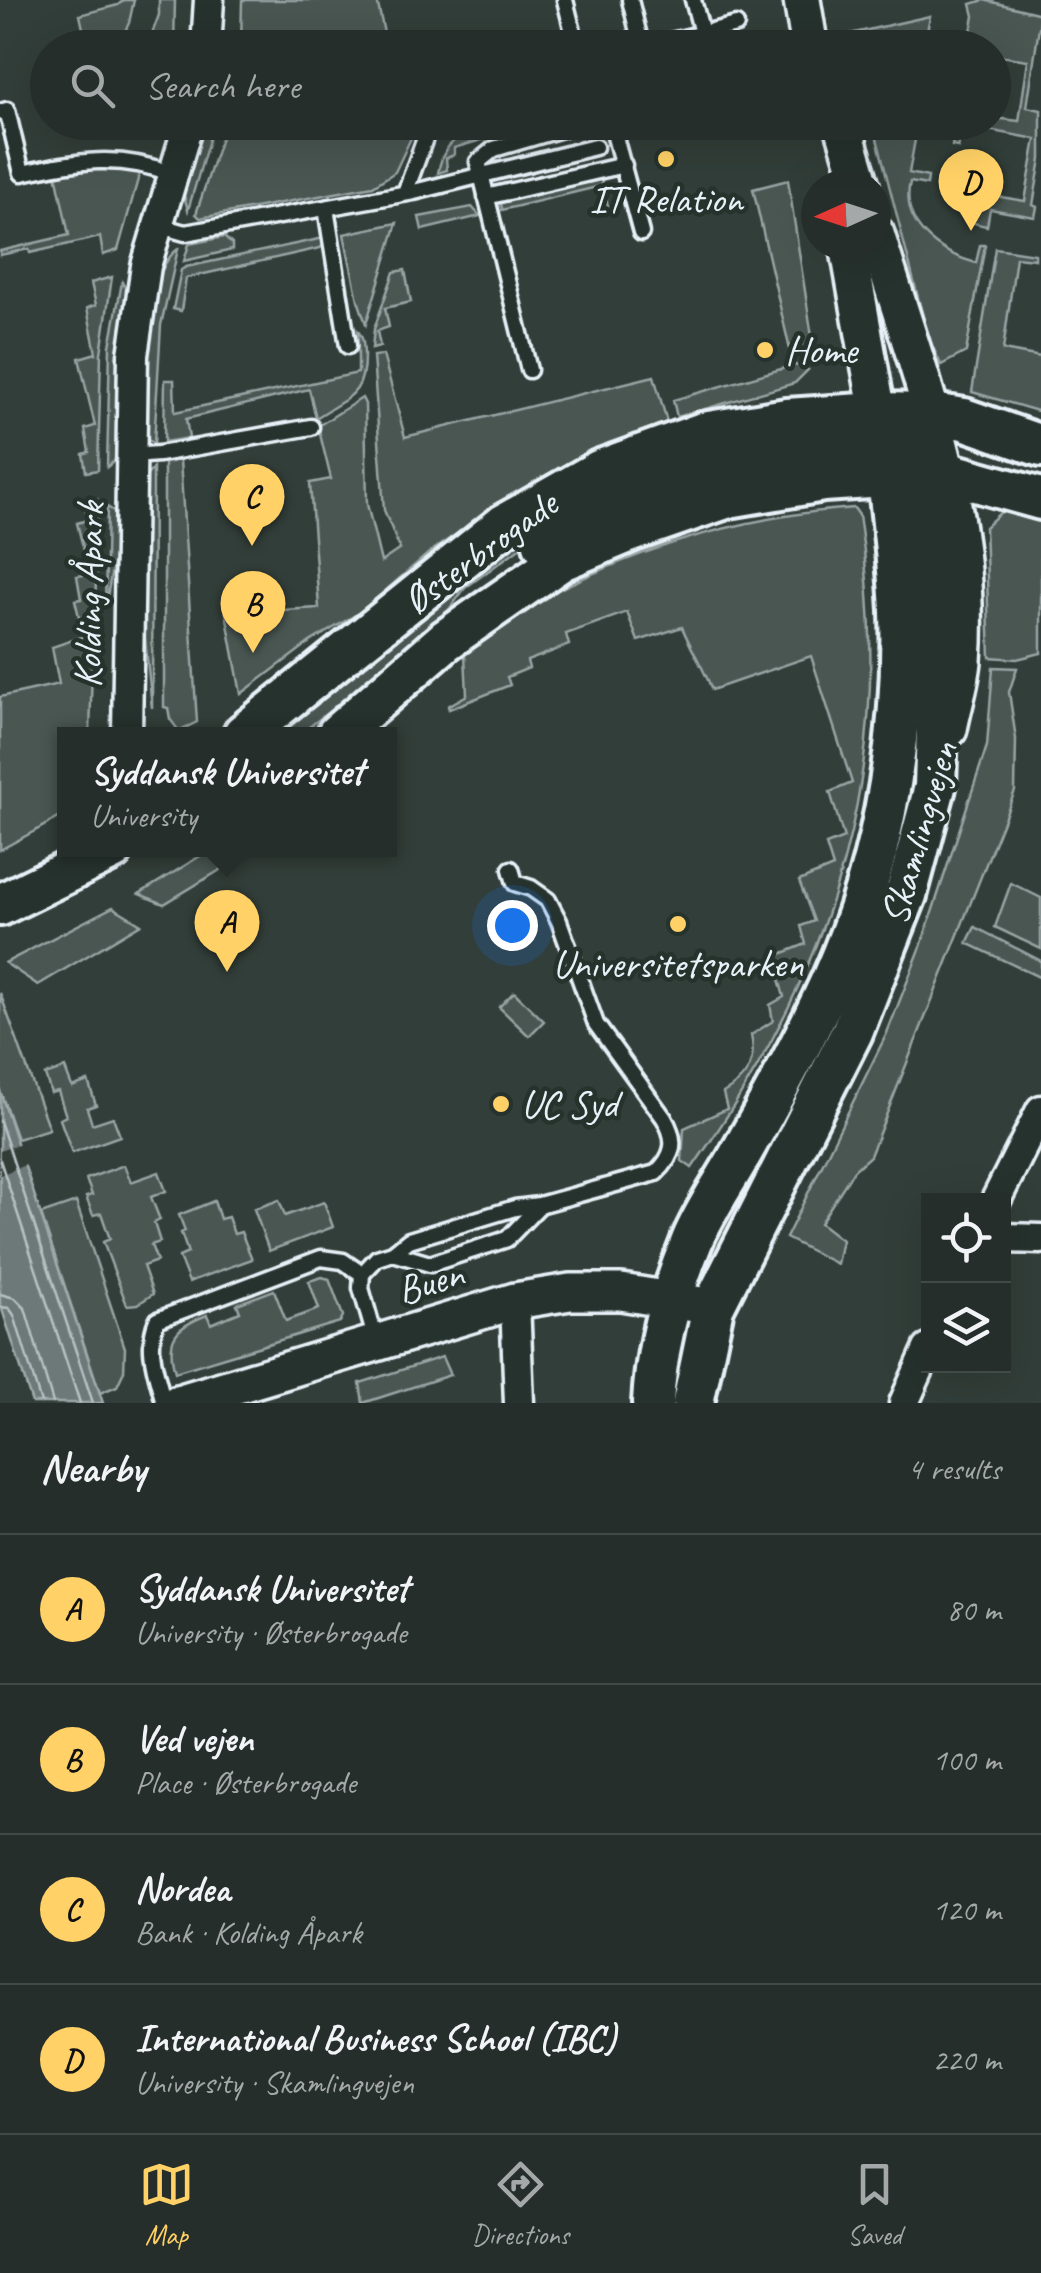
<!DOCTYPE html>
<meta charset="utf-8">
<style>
body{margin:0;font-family:Caveat,sans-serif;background:#2e3633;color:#f1f3f6}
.controls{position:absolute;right:30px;bottom:30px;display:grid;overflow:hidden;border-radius:0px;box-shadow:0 10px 40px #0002}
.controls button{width:90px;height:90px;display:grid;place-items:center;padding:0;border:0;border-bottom:2px solid #424a47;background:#262e2b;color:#f1f3f6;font:50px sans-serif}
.compass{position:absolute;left:801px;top:170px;width:90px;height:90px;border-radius:50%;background:#262e2b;box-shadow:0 10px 40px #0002;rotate:267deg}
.you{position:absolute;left:512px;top:925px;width:35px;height:35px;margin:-25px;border:8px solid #fff;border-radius:50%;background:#1a73e8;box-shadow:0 0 0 15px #1a73e833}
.badge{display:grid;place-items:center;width:65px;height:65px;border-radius:50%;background:#ffd166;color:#111;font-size:32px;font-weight:700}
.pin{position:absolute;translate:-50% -82px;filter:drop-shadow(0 2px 5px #0008)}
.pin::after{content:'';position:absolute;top:52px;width:35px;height:30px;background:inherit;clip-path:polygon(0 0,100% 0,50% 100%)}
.popup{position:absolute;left:57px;top:727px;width:340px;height:130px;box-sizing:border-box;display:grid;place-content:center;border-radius:0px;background:#262e2b;filter:drop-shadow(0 2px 8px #0005);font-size:32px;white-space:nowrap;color:#a4a8a9}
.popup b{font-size:38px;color:#f1f3f6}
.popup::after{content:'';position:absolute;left:50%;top:100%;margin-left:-20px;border:20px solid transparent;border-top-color:#262e2b}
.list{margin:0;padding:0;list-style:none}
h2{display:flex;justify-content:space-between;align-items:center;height:130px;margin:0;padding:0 40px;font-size:42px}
h2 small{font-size:32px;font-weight:400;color:#a4a8a9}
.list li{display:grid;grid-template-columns:65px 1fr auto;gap:30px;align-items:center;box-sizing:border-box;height:150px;padding:0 40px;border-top:2px solid #424a47}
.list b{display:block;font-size:38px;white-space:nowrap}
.list p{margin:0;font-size:32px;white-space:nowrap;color:#a4a8a9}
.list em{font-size:32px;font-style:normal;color:#a4a8a9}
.icon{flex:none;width:55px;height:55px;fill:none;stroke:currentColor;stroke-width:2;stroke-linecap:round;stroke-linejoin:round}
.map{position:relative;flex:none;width:1041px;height:1403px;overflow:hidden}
.search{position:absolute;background:#262e2b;box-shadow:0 10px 40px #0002;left:30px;right:30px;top:30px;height:110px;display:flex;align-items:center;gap:25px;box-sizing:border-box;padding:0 35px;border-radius:55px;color:#a4a8a9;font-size:38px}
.sheet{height:730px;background:#262e2b}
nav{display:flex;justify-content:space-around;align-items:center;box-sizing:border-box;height:140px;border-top:2px solid #424a47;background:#262e2b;font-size:28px;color:#a4a8a9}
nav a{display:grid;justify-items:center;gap:5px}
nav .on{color:#ffd166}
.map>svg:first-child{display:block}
.green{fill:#495651;stroke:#98a4a4;stroke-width:2.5}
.water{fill:#6d7978;stroke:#9ea9ab;stroke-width:2.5}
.pier{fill:#323e39}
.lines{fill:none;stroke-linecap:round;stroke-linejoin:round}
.shore{stroke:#b7c1c5;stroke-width:2.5}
.service-casing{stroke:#e8f1f8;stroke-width:21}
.minor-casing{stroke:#e8f1f8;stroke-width:35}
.tertiary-casing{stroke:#e8f1f8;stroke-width:42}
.secondary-casing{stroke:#e8f1f8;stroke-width:48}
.service{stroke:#26332d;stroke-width:14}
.minor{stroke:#26332d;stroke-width:28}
.tertiary{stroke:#26332d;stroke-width:35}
.secondary{stroke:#26332d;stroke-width:40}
.poi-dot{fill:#ffd166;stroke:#26332d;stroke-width:4}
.labels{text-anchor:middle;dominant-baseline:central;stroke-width:9;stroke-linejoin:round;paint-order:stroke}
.poi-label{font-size:40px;fill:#e8f1f8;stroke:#26332d}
.street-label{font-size:40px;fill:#e8f1f8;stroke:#26332d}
</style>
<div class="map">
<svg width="1041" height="1403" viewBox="0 0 1041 1403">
<rect width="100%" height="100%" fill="#323e39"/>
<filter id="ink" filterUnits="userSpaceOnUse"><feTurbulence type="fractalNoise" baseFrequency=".01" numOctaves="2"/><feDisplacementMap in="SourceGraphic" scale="20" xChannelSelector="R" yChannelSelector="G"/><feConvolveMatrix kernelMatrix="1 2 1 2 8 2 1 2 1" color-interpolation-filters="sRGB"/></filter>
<g filter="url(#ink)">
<g class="green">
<polygon points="124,0 134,0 129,23 117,47 87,47 80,15 118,5"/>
<polygon points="159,0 175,0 174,47 147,47 159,15"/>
<polygon points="242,0 377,0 387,47 241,47"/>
<path d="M984,0l57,14 -14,93 14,3v49l-8,46 4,2 -2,10 -45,-8 -3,17c-34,-5 -44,-26 -39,-58l6,2 -1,19 72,12 11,-62 -74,-14 -4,22 -6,-1 4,-23 38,-1v-4l25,3 9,-61 -34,-5v-7l-26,-1 6,-31 -3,-12z"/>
<polygon points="930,16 924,47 854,47 850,34"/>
<polygon points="203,123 214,123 188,210 183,192"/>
<polygon points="226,123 226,122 418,123 395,172 373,186 200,218 196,214"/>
<path d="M484,123h56l-86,25v7l-8,3 1,12 -9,3c6,-34 22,-36 46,-50z"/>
<path d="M873,123h45l-9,50 19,4 -1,8 -17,-3c-10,43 29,71 66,81l4,-18h5l-19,107 -25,13 -13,-29z"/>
<polygon points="103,164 140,172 118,250 103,255 100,237 30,253 29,249 0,255 0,251 69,235 56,174"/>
<polygon points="601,178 609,210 604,212 597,187 502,210 501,200"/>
<polygon points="788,180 814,350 810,362 790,350 753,189"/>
<polygon points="472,207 480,216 422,230 419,217"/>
<polygon points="397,223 366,324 358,300 344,234"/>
<polygon points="224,237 232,244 232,250 184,261 189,244"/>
<polygon points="324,238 325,244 320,248 186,278 181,311 173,309 181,270 186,267"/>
<polygon points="995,248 1035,254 1035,259 1016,257 1003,350 1041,357 1041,412 972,392"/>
<path d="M178,249l-17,76 -7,118 -10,-5c1,-42 -2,-166 34,-189z"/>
<polygon points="405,270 411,302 385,308 389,327 377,331 380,346 372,348 374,329 394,272"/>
<polygon points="112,277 101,353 98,470 86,472 83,454 89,452 85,429 95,426 79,358 96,353 87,308 96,305 91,283"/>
<polygon points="122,282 129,295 119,457 107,467 110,346"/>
<path d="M358,331c6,8 5,13 6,22 1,44 -15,43 -48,65l-7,-29 -123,30 3,19 -25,4 1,-62h9l1,32 183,-39z"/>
<polygon points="383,355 405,437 654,376 667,422 593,451 515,494 430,552 362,611 310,642 241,694 226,613 319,608 310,483 331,479 318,426 362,398 365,404 367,504 381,562 400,549 384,510 373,356"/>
<polygon points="795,365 808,370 795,383 677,417 673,400"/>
<polygon points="180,460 197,722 179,731 170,719 168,708 164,707 164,463"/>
<polygon points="153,468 152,708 145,638 144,556 144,479"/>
<polygon points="97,499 96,566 88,568 77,523 88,520 84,502"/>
<polygon points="107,507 117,513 118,537 105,608"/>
<path d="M854,508l5,7c39,248 -22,450 -167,653l-10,-7 2,-33 43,-19 -4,-16c24,-14 34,-30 28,-58l22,-14 -3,-16 14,-8 -11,-40 33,-13 -5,-18 13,-5 -15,-40 34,-14 -7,-22 18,-7 -14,-46 22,-9 -41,-127 -99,34c-8,-22 -21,-41 -30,-63l-44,14 -11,-29 -61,22 3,11 -42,16 2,7 -22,9 3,8 -61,24 -1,-3 19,-11 -2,-40c32,-22 66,-52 101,-69 91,-44 188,-71 288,-78z"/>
<polygon points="1003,510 1041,522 1041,653 1017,659 990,657 985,527"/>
<polygon points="548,527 465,588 433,631 300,734 271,734 469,578 526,536"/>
<polygon points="96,573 95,626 82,629 75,600 81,599 77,576"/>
<polygon points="93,633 90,734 64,734 64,815 0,850 0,697 59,684 52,647"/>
<polygon points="993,667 1017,668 1009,692 1016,739 1015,791 870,1156 854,1170 820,1223 842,1240 837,1264 786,1238 887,1033 920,949 987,746"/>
<polygon points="918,674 921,738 914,794 904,845 866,961 723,1259 708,1253 755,1161"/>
<polygon points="210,850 253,850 164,904 139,894"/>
<polygon points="1011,883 1041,898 1041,949 995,927"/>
<polygon points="113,907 141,924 38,985 5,963"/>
<polygon points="975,927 1041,961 1041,978 967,943"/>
<polygon points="514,992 544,1021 529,1036 499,1007"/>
<polygon points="0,993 49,1129 17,1139 0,1091"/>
<polygon points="65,1068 72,1087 88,1081 96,1105 87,1108 92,1124 113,1117 120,1136 72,1153 60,1119 66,1116 58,1091 51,1093 45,1075"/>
<polygon points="124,1165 131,1182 159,1172 166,1191 151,1197 160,1220 154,1223 160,1242 151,1245 157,1261 143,1266 153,1294 138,1304 127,1305 103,1242 110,1239 101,1213 93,1215 86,1197 92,1195 86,1179"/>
<polygon points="279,1200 285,1216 324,1202 333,1227 269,1251 254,1209"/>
<polygon points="214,1201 220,1219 228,1217 234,1234 241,1232 252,1259 189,1282 179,1257 188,1253 181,1233 185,1231 179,1215"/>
<polygon points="76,1202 125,1348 124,1371 117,1386 100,1393 41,1214"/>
<path d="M322,1277l7,2 14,37 -3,6 -165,50c-10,-35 1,-45 32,-57l4,9 29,-12 -3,-8 37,-14 12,31 33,-12 -10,-28z"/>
<polygon points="442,1357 450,1375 363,1403 360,1383"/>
</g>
<polygon class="water" points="0,1091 103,1403 32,1403 0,1303"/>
<polygon class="pier" points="23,1142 30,1163 0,1175 0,1151"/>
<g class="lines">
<g class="shore">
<polyline points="0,1121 93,1403"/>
<polyline points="0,1160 80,1403"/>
<polyline points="0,1294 15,1298 25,1308 53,1403"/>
<polyline points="0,1307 9,1308 14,1315 41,1403"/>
</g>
<g class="service-casing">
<g id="service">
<polyline points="565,0 577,48"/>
<polyline points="630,0 642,48"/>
<polyline points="693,0 702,33"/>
<polyline points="643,48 736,25"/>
<path d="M0,112l7,-2 15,63c56,-12 96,-20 151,1"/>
<polyline points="611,122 641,233"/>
<polyline points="405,193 431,122"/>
<polyline points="486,197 624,165"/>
<polyline points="326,208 348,346"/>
<polyline points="157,225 185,233 414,192 595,147"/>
<polyline points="529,370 478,162 494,149 586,122"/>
<polyline points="130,456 159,454 311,427"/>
<polyline points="393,1253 430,1264 507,1239 539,1206"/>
<path d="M376,1341l-15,-53 1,-14 15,-16 16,-5 16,-13 106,-32 24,-3 117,-32c19,-18 21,-33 8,-55l-68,-94 -37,-103 -11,-21 -17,-12 -16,-5 -4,-14"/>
<path d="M164,1403c-7,-28 -19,-55 -7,-83l164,-62 22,3 19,13"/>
</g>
</g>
<g class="minor-casing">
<g id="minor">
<polyline points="206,48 209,0"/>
<polyline points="127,734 133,355 146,266 189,122"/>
<polyline points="996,1200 1041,1110"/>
<polyline points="1004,1238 1041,1239"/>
<polyline points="515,1301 519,1403"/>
<polyline points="904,1403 928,1349"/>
</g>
</g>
<g class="tertiary-casing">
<g id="tertiary">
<polyline points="802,0 810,48"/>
<polyline points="842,122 861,185"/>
<path d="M876,234c43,140 98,278 87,427 -2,23 -10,46 -14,68"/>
<polyline points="848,245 883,441"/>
<polyline points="178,1403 515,1301 570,1292 621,1292 713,1307"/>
</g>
</g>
<g class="secondary-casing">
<g id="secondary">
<path d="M544,544c112,-65 208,-92 337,-106"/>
<polyline points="244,734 504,525 601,470 703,433 787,419 878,413 932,414 964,419 1041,446"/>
<polyline points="338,734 446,640 561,560 633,530 728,497 823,481 948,473 1041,499"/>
<polyline points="0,905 112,850"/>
<path d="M653,1403c3,-55 18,-111 39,-162 11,-27 29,-53 44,-79 30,-53 60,-106 86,-161 59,-121 83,-256 79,-390 -2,-45 -9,-91 -13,-136"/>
<polyline points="693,1403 713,1307 852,1032 906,895 935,787 940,633 925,474 915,451 878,413"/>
</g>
</g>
<use href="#service" class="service"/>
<use href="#minor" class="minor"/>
<use href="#tertiary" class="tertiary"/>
<use href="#secondary" class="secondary"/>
</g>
</g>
<g class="poi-dot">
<circle cx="666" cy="159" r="10"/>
<circle cx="765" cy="350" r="10"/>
<circle cx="678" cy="924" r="10"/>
<circle cx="501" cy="1104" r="10"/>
</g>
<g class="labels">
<g class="poi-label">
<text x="666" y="199">IT Relation</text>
<text x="785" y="350" text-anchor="start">Home</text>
<text x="678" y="964">Universitetsparken</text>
<text x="521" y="1104" text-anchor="start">UC Syd</text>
</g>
<g class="street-label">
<text transform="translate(480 552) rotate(-36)">Østerbrogade</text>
<text transform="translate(89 595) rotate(-89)">Kolding Åpark</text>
<text transform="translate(919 833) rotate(-74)">Skamlingvejen</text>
<text transform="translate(430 1282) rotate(-17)">Buen</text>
</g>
</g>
</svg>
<div class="controls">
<button><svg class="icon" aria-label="locate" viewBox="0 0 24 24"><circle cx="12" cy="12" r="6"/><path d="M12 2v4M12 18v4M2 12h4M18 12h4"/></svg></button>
<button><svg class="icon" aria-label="layers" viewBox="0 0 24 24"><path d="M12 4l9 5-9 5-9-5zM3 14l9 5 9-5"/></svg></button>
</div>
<svg class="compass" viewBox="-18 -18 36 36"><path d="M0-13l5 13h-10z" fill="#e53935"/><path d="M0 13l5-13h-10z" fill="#a4a8a9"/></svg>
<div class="you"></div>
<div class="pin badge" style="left:227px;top:972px">A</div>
<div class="popup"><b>Syddansk Universitet</b>University</div>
<div class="pin badge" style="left:253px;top:653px">B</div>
<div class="pin badge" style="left:252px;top:546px">C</div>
<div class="pin badge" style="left:971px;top:231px">D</div>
<div class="search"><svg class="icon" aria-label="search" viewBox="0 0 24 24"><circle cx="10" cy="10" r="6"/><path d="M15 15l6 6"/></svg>Search here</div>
</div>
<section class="sheet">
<h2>Nearby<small>4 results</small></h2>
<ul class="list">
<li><span class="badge">A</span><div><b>Syddansk Universitet</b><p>University · Østerbrogade</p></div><em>80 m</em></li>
<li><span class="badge">B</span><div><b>Ved vejen</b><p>Place · Østerbrogade</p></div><em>100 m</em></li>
<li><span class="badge">C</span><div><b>Nordea</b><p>Bank · Kolding Åpark</p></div><em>120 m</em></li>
<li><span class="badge">D</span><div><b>International Business School (IBC)</b><p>University · Skamlingvejen</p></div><em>220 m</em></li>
</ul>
</section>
<nav>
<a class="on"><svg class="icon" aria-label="map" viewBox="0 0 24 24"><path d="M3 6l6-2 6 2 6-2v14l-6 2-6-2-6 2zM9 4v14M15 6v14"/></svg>Map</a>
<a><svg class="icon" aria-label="directions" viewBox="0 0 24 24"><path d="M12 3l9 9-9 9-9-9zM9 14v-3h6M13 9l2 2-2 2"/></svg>Directions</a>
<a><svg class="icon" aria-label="saved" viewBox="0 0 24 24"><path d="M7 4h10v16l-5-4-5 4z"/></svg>Saved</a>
</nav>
